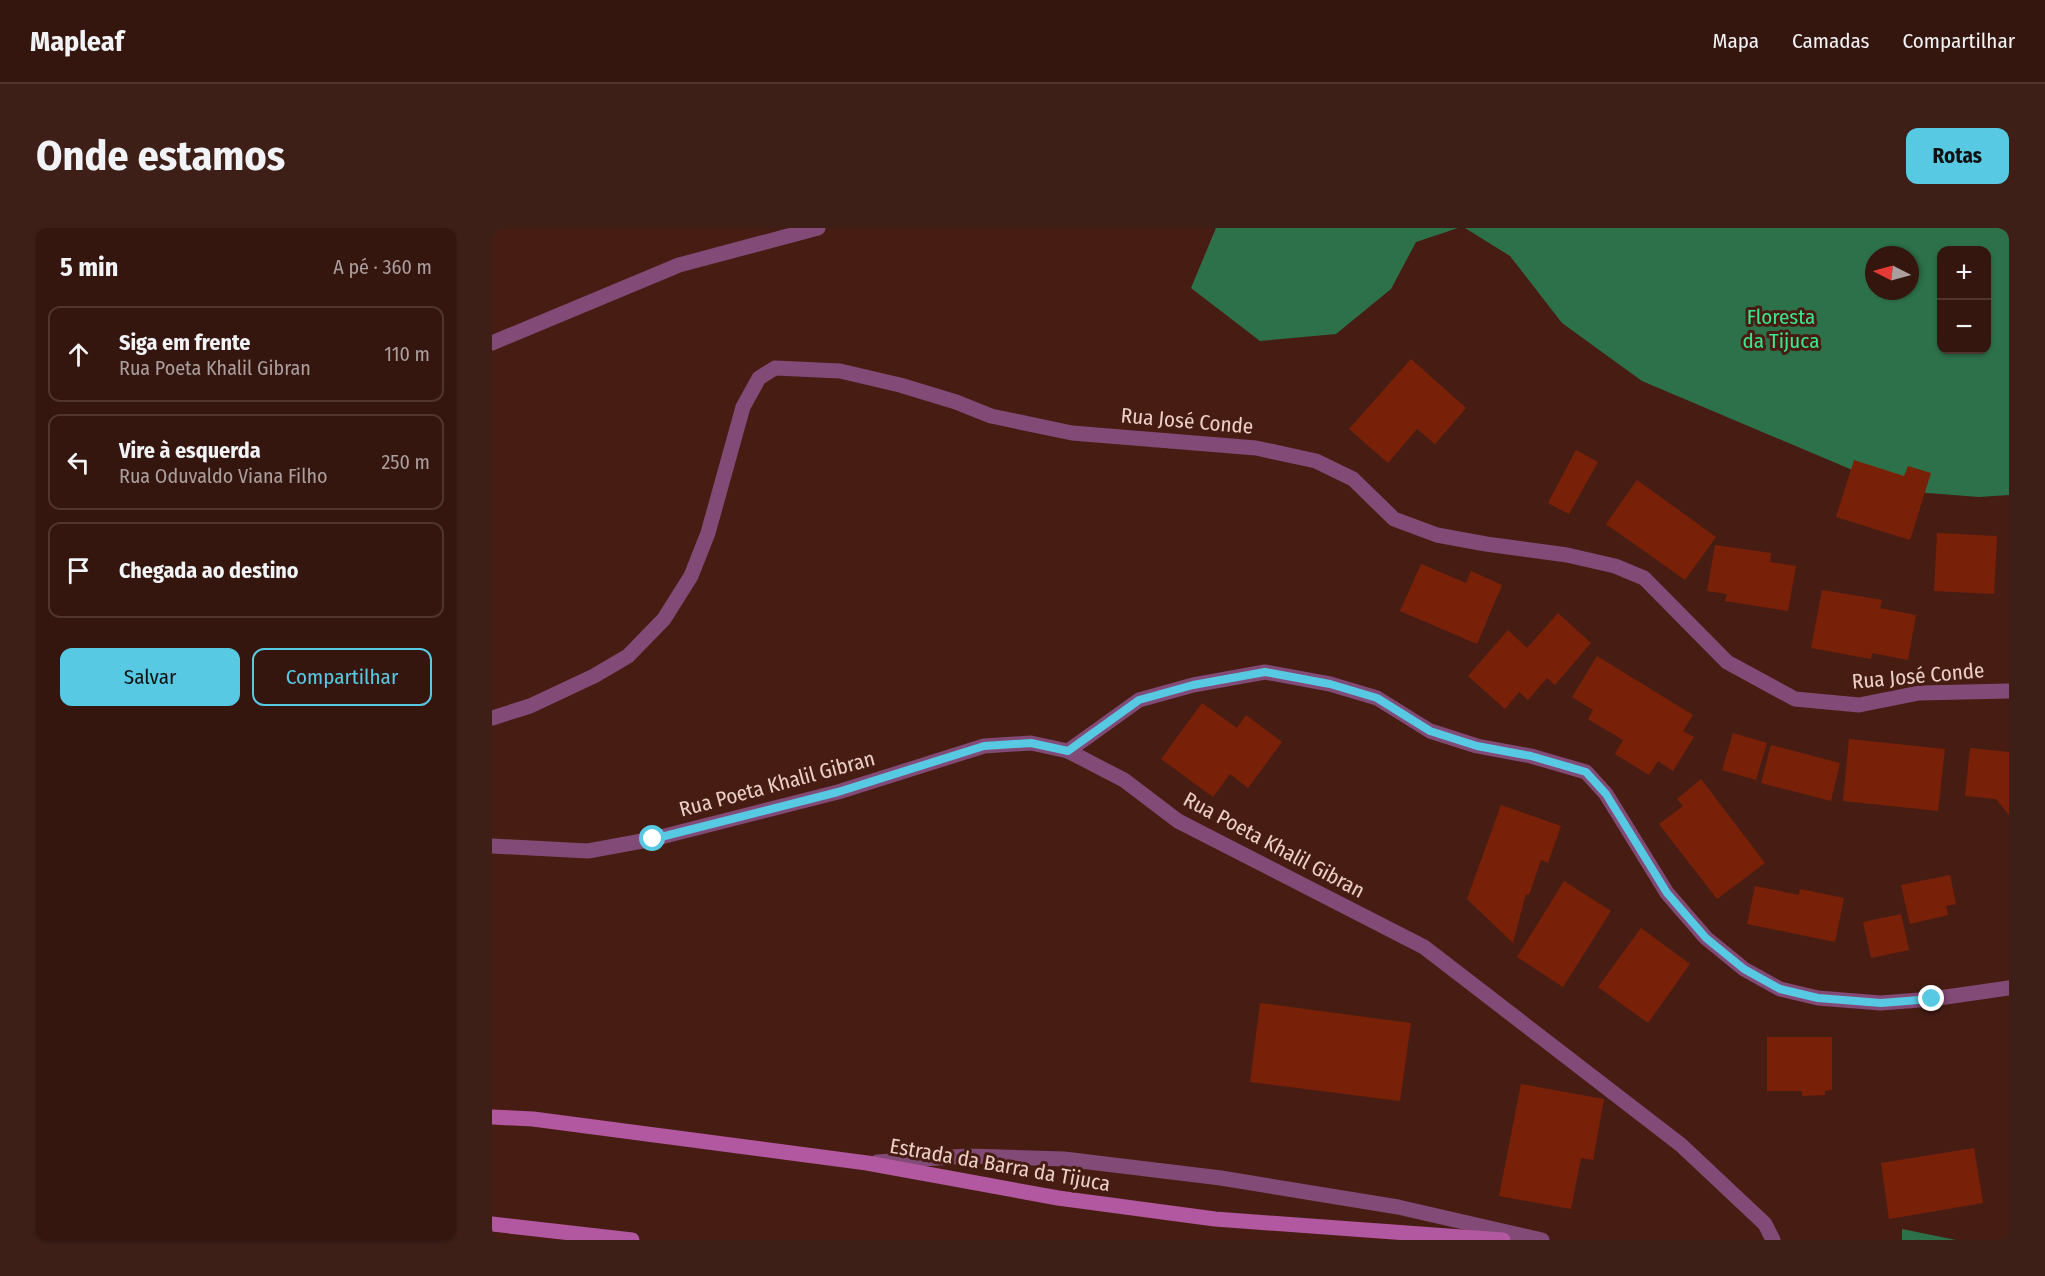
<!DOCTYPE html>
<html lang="pt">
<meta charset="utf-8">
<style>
body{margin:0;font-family:"Fira Sans Condensed",sans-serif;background:#3d1f17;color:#f1f3f6}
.controls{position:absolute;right:18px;top:18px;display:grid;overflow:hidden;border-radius:12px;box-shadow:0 2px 4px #0004}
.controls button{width:54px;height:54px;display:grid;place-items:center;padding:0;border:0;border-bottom:2px solid #4f352e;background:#35160e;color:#f1f3f6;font:30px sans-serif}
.compass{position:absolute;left:1373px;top:18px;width:54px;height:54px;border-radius:50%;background:#35160e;box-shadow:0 2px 4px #0004;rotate:276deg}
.stop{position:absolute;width:18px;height:18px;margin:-14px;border:4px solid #57c9e3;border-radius:50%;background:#fff}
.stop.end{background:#57c9e3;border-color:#fff;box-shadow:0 2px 6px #0008}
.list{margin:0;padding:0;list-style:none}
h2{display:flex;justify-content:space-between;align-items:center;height:78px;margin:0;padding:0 24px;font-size:26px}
h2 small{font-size:20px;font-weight:400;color:#aa9f9e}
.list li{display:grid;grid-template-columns:39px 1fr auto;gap:18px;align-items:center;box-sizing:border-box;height:96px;margin:0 12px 12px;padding:0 12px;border:2px solid #4f352e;border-radius:12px}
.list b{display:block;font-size:22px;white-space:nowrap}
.list p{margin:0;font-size:20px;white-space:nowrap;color:#aa9f9e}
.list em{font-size:20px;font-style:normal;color:#aa9f9e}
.actions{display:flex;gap:12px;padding:18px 24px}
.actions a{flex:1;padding:14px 0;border:2px solid #57c9e3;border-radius:12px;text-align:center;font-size:21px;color:#57c9e3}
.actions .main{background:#57c9e3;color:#111}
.icon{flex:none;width:33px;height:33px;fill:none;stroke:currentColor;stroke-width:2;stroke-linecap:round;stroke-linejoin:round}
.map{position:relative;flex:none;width:1517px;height:1012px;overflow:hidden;border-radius:12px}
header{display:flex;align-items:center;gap:36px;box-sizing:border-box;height:84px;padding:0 30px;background:#35160e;border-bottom:2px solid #4f352e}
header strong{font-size:28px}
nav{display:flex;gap:33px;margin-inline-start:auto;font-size:21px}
.intro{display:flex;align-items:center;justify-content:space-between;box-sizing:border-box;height:144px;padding:0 36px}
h1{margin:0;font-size:42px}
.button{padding:15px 27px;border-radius:12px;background:#57c9e3;color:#111;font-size:21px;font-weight:700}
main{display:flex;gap:36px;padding:0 36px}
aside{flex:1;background:#35160e;border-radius:12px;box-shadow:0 2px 4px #0004}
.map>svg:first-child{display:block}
.forest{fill:#2c714a;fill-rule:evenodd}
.building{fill:#792108}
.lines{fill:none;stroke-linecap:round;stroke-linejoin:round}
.minor{stroke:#824a76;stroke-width:15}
.secondary{stroke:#b258a0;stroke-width:15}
.route{stroke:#57c9e3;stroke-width:8}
.labels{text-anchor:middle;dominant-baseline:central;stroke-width:6;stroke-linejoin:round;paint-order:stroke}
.park-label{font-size:21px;fill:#38e88f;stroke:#471d13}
.street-label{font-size:21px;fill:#ecd0c8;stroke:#471d13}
</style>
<header>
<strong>Mapleaf</strong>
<nav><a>Mapa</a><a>Camadas</a><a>Compartilhar</a></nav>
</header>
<div class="intro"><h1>Onde estamos</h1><a class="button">Rotas</a></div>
<main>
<aside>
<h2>5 min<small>A pé · 360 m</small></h2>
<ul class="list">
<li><svg class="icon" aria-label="ahead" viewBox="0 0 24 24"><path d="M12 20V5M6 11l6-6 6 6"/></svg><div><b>Siga em frente</b><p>Rua Poeta Khalil Gibran</p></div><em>110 m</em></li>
<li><svg class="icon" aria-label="left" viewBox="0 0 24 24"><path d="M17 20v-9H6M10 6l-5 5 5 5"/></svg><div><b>Vire à esquerda</b><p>Rua Oduvaldo Viana Filho</p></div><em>250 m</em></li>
<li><svg class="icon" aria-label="arrive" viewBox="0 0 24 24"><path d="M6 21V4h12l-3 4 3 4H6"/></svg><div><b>Chegada ao destino</b></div></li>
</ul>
<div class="actions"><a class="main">Salvar</a><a>Compartilhar</a></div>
</aside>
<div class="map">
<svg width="1517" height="1012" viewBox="0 0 1517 1012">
<rect width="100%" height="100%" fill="#471d13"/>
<g class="forest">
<polygon points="724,0 966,0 924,14 899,61 844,106 768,113 699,60"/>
<path d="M973,0h544v267l-30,2 -77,-6 -260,-110 -80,-58 -52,-67zM1450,22h44v100h-44zM1382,27h36v36h-36z"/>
<polygon points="1410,1001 1464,1012 1410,1012"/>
</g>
<g class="building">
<polygon points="919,131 974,180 943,216 925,201 896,235 857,201"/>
<polygon points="1084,222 1106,234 1077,286 1056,275"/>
<polygon points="1362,232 1412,248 1416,238 1439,245 1418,312 1344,289"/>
<polygon points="1145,252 1224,309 1193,352 1114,296"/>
<polygon points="1445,305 1505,308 1502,366 1442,363"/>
<polygon points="1223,317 1279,325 1278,334 1304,338 1296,383 1233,373 1235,366 1215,363"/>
<polygon points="929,336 974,355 979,343 1010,357 985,416 908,383"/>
<polygon points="1330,362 1390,372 1388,380 1424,387 1416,432 1380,425 1379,431 1319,420"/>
<polygon points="1066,385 1099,415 1063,457 1055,450 1036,472 1027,464 1013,481 976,448 1016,402 1035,420"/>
<polygon points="1105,428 1201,487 1191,503 1202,509 1181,543 1166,533 1157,547 1123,526 1131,512 1096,491 1101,482 1080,469"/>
<polygon points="710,475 745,500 754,487 790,514 756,560 738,546 721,569 669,531"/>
<polygon points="1241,505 1275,515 1264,552 1230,542"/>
<polygon points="1357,511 1453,521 1446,583 1351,573"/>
<polygon points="1279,517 1348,535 1339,573 1269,555"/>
<polygon points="1478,520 1517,524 1517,587 1504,571 1473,568"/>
<polygon points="1209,551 1273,635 1225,671 1167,596 1191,578 1185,571"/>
<polygon points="1009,577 1069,598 1056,635 1049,632 1037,667 1034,666 1021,715 975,671"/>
<polygon points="1458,647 1464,676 1454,678 1456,687 1418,696 1409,657"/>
<polygon points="1072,653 1119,683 1071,759 1025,729"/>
<polygon points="1263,658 1307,667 1308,661 1352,670 1343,714 1255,696"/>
<polygon points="1409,686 1417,722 1379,730 1371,694"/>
<polygon points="1149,700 1198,736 1156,795 1106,759"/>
<polygon points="768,775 919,795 908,873 758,854"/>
<polygon points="1275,809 1340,809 1340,862 1333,863 1333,867 1310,868 1310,863 1275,863"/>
<polygon points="1029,856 1112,871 1101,932 1089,930 1079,981 1007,968"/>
<polygon points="1482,920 1491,975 1397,991 1389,935"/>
</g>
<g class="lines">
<g class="minor">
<polyline points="0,115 187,37 326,0"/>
<polyline points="0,490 38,478 102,448 136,428 172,391 199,348 216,305 251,179 267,150 283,140 348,143 408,157 464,174 499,188 580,205 764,220 824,233 861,251 902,291 945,307 994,316 1075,327 1123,338 1152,350 1235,434 1303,471 1367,477 1427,465 1517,463"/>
<polyline points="576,523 647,472 701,457 773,444 838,456 885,470 938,503 985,518 1039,528 1094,544 1114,566 1175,665 1214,710 1252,741 1288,761 1326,770 1389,775 1440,771 1517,760"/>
<polyline points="0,618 96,623 161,611 346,564 492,518 539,515 576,523 632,552 686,593 932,719 1189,917 1273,996 1281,1012"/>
<polyline points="385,934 476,928 572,931 729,950 906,979 1050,1012"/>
</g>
<g class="secondary">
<polyline points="0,889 41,891 375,935 566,970 723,991 1011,1012"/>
<polyline points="0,996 140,1012"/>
</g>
</g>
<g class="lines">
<polyline class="route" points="161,611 346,564 492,518 539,515 576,523 647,472 701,457 773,444 838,456 885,470 938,503 985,518 1039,528 1094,544 1114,566 1175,665 1214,710 1252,741 1288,761 1326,770 1389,775 1440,771"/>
</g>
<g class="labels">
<g class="park-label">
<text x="1289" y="89">Floresta<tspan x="1289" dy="24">da Tijuca</tspan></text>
</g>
<g class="street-label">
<text transform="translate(695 193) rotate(5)">Rua José Conde</text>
<text transform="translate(1426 448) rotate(-5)">Rua José Conde</text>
<text transform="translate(285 556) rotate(-15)">Rua Poeta Khalil Gibran</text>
<text transform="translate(782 617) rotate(28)">Rua Poeta Khalil Gibran</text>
<text transform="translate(508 937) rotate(10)">Estrada da Barra da Tijuca</text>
</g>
</g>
</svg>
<div class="controls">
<button>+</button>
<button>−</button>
</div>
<svg class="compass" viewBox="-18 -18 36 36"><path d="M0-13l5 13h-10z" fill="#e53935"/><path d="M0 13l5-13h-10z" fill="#aa9f9e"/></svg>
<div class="stop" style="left:161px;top:611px"></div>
<div class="stop end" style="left:1440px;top:771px"></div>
</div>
</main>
